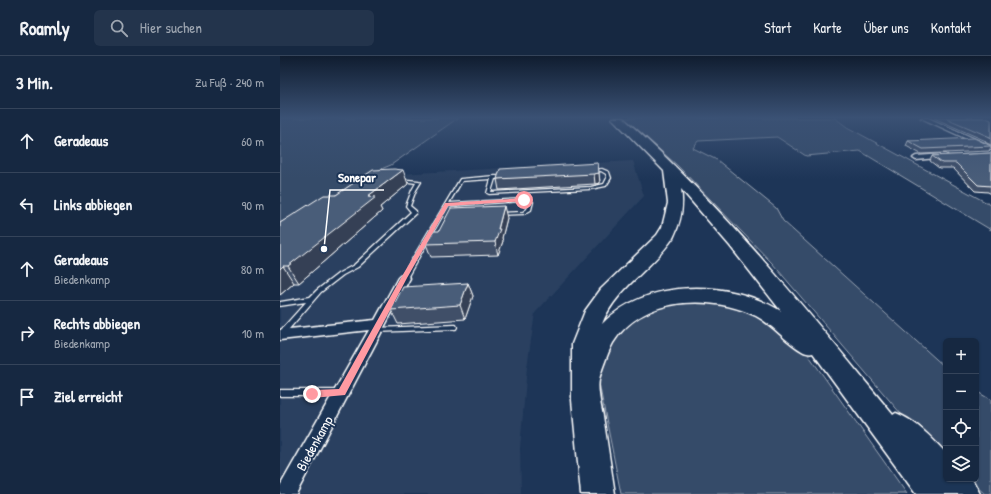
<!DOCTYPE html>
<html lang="de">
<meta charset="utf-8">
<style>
body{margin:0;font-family:"Patrick Hand",sans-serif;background:#23344c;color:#f1f3f6}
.controls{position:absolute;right:12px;bottom:12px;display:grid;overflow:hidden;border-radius:6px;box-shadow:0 1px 3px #0004}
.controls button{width:36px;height:36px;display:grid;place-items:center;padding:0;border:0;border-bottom:1px solid #35445a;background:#162841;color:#f1f3f6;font:20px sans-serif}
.stop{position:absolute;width:12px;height:12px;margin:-9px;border:3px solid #ff9aa2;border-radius:50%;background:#fff}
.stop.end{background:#ff9aa2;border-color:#fff;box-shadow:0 1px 4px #0008}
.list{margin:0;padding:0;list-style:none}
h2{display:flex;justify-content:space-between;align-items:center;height:52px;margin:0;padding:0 16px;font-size:17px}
h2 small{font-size:13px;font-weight:400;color:#9ea6b1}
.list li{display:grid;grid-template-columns:26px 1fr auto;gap:12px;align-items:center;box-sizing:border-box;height:64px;padding:0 16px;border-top:1px solid #35445a}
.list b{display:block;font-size:15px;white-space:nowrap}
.list p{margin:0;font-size:13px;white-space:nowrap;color:#9ea6b1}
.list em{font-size:13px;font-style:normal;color:#9ea6b1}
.icon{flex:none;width:22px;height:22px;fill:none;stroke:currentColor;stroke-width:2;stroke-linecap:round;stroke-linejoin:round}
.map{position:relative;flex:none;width:711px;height:438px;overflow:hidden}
header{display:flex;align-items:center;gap:24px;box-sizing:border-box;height:56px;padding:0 20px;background:#162841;border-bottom:1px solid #35445a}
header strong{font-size:19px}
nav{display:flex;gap:22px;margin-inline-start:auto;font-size:14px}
.search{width:280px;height:36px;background:#23344c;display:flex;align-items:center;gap:10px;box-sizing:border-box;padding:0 14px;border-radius:6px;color:#9ea6b1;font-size:15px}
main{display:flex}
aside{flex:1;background:#162841}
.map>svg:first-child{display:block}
.built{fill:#2a4161}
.green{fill:#364b69;stroke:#9aa5b4}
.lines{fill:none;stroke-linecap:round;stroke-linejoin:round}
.lane-casing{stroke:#fff;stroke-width:2.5}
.street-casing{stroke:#fff;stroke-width:3}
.highway-casing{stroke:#fff;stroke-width:3}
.lane{fill:#1d3557;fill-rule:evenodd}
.street{fill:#1d3557;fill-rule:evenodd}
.highway{fill:#1d3557;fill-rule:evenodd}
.wall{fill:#405068;stroke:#fff}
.shaded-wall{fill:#344155;stroke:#fff}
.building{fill:#4a5d79;stroke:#fff}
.route{fill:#ff9aa2}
.labels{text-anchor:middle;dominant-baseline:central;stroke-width:4;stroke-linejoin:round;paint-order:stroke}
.near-street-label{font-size:14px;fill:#fff;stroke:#1d3557}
.leader{fill:none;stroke:#fff;stroke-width:1.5}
.callout-dot{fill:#fff;stroke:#1d3557;stroke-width:1.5}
.callout-label{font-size:13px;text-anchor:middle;font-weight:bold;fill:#fff;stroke:#1d3557;stroke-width:4;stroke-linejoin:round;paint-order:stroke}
</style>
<header>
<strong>Roamly</strong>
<div class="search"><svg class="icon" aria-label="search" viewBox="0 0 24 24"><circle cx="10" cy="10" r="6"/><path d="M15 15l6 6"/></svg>Hier suchen</div>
<nav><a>Start</a><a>Karte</a><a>Über uns</a><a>Kontakt</a></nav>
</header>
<main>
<aside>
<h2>3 Min.<small>Zu Fuß · 240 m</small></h2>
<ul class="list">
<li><svg class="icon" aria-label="ahead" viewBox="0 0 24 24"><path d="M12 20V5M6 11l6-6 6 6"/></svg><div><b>Geradeaus</b></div><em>60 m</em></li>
<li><svg class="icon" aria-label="left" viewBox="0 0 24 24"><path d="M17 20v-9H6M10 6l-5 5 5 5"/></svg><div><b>Links abbiegen</b></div><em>90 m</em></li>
<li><svg class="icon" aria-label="ahead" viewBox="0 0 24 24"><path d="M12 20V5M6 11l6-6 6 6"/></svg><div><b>Geradeaus</b><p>Biedenkamp</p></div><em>80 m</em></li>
<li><svg class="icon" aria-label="right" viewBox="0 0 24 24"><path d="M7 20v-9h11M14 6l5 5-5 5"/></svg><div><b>Rechts abbiegen</b><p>Biedenkamp</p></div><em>10 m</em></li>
<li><svg class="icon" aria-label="arrive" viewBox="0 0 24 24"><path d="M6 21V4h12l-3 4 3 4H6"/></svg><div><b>Ziel erreicht</b></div></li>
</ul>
</aside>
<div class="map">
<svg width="711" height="438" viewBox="0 0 711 438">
<rect width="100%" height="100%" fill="#1d3557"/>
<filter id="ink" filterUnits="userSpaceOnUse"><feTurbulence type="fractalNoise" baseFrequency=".025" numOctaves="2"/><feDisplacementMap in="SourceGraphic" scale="8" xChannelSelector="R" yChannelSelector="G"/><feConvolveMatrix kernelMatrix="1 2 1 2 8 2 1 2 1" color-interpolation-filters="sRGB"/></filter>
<g filter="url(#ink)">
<polygon class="built" points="353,105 364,140 255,257 247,311 240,392 241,438 0,438 0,172 8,171 84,120"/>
<g class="green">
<polygon points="0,62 178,62 111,109 84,120 8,171 0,172"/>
<polygon points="344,62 555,62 567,71 711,149 711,174 580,95 526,100 497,81 418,85 413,92 437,104 496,152 503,165 666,312 666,404 645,386 492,207 398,110"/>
<polygon points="404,245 440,246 478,258 525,294 627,438 341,438 319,327 319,304 337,274 372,251"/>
<polygon points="696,335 711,344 711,438 705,438 688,423 696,423"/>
</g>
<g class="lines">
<g class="lane-casing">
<g id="lane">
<polygon points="322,113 329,116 331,122 326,130 311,133 209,138 207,137 211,123 182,125 169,147 244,143 253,146 251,154 244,158 219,159 217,158 219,157 243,156 247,153 249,147 244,145 168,150 127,222 124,224 121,222 180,123 214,120 224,120 224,122 215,123 211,136 311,131 324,128 327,122 326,118 321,115 311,116 309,115 311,114"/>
<polygon points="119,123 139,125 141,126 136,134 130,150 136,155 136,157 78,211 63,219 41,236 3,280 0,280 0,275 26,246 0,250 0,246 30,241 37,234 59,217 74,209 131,156 126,150 132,134 136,127 120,125 119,125"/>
<polygon points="174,269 176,269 177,271 176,273 174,273 96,276 94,276 93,274 94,272 96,272"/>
<polygon points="0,334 59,334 62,335 63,337 62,339 59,340 0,340"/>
</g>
</g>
<g class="street-casing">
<g id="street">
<polygon points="641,62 648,62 711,90 711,94"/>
<polygon points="665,98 667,99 667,101 636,104 633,102 636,100"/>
<polygon points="124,219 128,220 130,222 16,438 0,438 0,430 89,274 0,284 0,274 95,264 118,222 120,220"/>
</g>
</g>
<g class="highway-casing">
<path id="highway" d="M332,62h11c100,88 185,194 270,297l3,-2c21,8 35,25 50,40v26h26l8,15h-64l-103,-141c-3,1 -8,0 -11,-2 -17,-10 -29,-26 -46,-35 -45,-22 -114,-20 -143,27 -4,7 -12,28 -14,37 -2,9 2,26 4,36 4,26 8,52 12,78h-34l-9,-94v-56l13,-33 16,-22 56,-54 5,-8 6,-24 -4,-32zM401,133l49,57 51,65c-53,-32 -134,-33 -179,13 14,-36 50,-55 71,-86 8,-16 11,-31 8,-49z"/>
</g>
<use href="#lane" class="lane"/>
<use href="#street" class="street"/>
<use href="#highway" class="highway"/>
</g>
<g class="wall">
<polygon points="654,62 705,62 711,64 711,89 705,86 706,85"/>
<polygon points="628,85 711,89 711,91 709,95 641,98 626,90"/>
<polygon points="711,97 711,138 708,136 695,135 673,112 659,112 650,105 652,100"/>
<polygon points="318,107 320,127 315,128 219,134 217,123"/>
<polygon points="128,128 100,151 102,155 19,227 14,227 0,239 0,167 56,139"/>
<polygon points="227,162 222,182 223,185 218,199 151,201 146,188 159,175"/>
<polygon points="188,227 193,240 185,263 118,268 111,254"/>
</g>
<g class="shaded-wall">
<polygon points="123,114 128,128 100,151 102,155 19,227 8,210 88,140"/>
<polygon points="319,117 320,127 315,128 314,118"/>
<polygon points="224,150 227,162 222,182 223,185 218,199 215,186"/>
<polygon points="3,210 14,227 0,239 0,213"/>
<polygon points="188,227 193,240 185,263 180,249"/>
</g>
<g class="building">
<polygon points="666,62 706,62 711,64 711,83 708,81 710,81"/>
<polygon points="694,82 711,90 643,93 628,85"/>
<polygon points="711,97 711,130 698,129 676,107 662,107 652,100"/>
<polygon points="318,107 319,117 314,118 217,123 220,113"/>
<polygon points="114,113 123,114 88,140 96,141 8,210 3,210 0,213 0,167 44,139 56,139 93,114"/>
<polygon points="224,150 218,173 220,173 215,186 146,188 154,175 159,175 171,152"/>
<polygon points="188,227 180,249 111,254 123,231"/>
</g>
</g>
<linearGradient id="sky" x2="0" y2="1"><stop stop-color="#101d30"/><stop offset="0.5" stop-color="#3a5174"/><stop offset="1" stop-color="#3a5174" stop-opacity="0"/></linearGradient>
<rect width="711" height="123" fill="url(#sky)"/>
<polygon class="route" points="244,142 246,145 168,150 127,222 65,339 32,342 28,341 27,338 28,335 32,334 59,333 121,222 165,147"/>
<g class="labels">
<g class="near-street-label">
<text transform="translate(34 387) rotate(-61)">Biedenkamp</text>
</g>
</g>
<path class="leader" d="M44 193L50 134H104"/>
<circle class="callout-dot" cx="44" cy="193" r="4"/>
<g class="callout-label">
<text x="77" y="126">Sonepar</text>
</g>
</svg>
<div class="controls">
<button>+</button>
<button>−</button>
<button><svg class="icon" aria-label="locate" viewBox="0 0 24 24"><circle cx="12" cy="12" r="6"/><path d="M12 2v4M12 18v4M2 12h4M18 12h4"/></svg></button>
<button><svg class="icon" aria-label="layers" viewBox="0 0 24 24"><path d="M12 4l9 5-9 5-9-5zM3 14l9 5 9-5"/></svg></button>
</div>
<div class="stop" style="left:244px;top:144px"></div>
<div class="stop end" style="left:32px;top:338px"></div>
</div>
</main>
